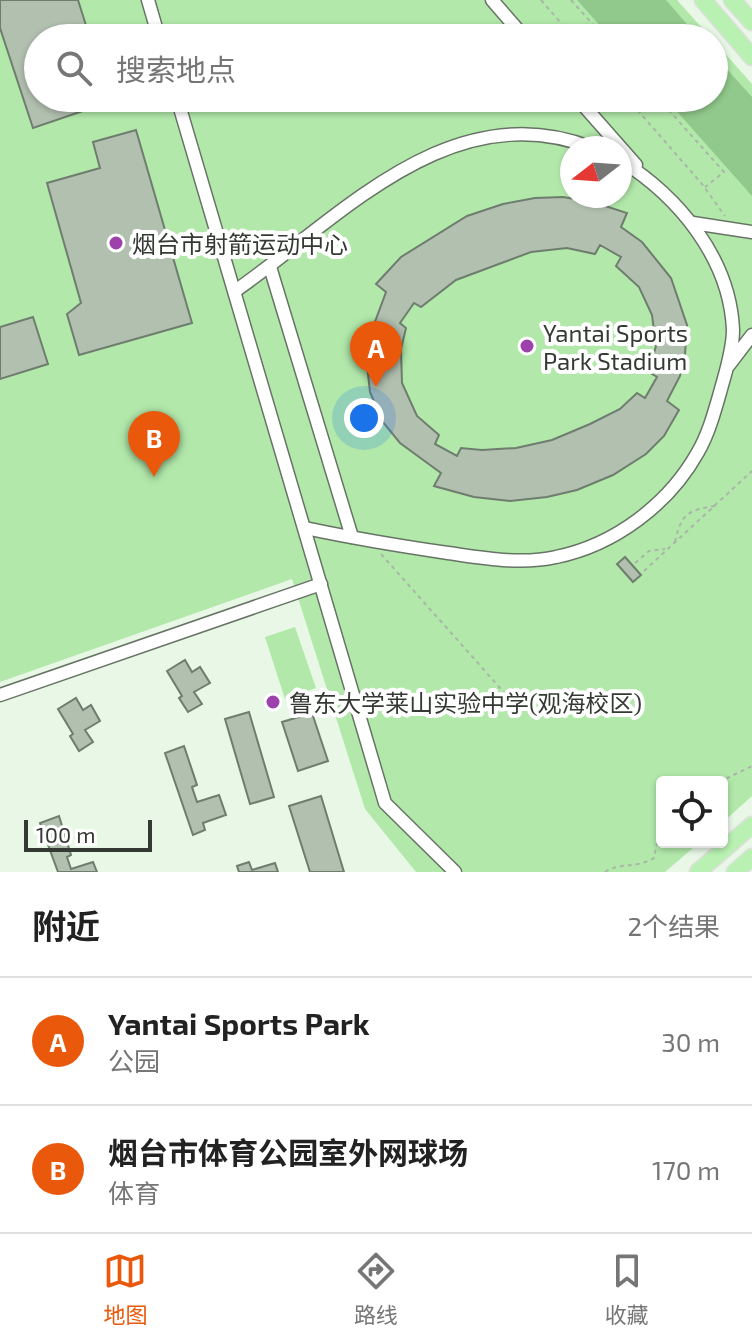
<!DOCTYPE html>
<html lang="zh">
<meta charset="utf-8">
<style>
body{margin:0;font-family:"Exo 2","Noto Sans SC",sans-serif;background:#f2f2f2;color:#222}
.controls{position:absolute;right:24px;bottom:24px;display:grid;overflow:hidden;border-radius:8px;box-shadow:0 2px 6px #0004}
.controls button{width:72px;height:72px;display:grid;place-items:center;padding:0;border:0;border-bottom:2px solid #e0e0e0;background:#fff;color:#222;font:40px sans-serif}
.compass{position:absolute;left:560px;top:136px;width:72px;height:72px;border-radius:50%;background:#fff;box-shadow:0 2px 6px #0004;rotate:253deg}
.scale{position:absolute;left:24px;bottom:20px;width:128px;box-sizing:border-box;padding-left:8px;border:4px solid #343a33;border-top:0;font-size:22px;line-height:28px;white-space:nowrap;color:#343a33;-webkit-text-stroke:6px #fff;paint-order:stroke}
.you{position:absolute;left:364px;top:418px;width:28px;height:28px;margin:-20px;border:6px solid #fff;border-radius:50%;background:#1a73e8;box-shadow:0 0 0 12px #1a73e833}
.badge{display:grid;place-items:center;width:52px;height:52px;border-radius:50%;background:#ea580c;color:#fff;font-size:26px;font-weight:700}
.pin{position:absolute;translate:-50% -66px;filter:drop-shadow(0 2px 4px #0008)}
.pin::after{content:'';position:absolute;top:42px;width:28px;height:24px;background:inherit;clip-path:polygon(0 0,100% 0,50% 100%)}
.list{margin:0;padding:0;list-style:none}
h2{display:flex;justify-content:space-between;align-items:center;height:104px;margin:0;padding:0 32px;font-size:34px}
h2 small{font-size:26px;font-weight:400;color:#767676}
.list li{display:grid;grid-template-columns:52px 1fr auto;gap:24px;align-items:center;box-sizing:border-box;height:128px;padding:0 32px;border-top:2px solid #e0e0e0}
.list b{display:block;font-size:30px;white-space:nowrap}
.list p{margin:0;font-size:26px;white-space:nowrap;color:#767676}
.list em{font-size:26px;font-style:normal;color:#767676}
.icon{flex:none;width:44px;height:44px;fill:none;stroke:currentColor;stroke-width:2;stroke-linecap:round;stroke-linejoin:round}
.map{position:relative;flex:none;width:752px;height:872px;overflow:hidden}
.search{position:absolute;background:#fff;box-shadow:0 2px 6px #0004;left:24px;right:24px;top:24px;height:88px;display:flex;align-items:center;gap:20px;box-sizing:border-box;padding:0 28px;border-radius:44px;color:#767676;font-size:30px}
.sheet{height:360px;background:#fff}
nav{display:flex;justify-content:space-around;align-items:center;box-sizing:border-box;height:112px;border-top:2px solid #e0e0e0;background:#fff;font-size:22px;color:#767676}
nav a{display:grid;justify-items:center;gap:4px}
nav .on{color:#ea580c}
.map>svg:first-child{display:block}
.green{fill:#b2e9ab;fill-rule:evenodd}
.forest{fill:#91c88b}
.building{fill:#b2c0b0;stroke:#6f7d6e;stroke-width:2;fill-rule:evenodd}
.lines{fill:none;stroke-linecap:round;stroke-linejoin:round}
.minor-casing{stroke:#677465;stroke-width:15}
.major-casing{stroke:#dfdfde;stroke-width:19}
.path{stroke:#a9b5a7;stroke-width:2;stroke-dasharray:4 4;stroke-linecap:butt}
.minor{stroke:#fff;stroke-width:12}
.major{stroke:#b8f1b2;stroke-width:16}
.poi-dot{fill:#9d41ac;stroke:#fff;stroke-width:3}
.labels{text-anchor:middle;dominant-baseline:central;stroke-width:8;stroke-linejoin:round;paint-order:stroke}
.poi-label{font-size:24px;fill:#343a33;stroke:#fff;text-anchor:start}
</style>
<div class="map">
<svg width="752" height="872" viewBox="0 0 752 872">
<rect width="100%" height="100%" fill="#e8f7e6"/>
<g class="green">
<path d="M0,0h677l34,38h-673v60h676v-57l38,43v712l-30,27v-41h-60v60h38l-35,30h-249l-51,-63 -73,-230 -292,103zM572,148h48v48h-48z"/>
<polygon points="295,627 316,688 285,699 265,637"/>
</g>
<g class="forest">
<polygon points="577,0 666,0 699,38 611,38"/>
<polygon points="714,55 752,97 752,196 665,98 714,98"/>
</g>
<g class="building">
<polygon points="0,0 78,0 90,38 38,38 38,98 118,99 33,128 0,28"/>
<polygon points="136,130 192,323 79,355 67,314 81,303 47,183 100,168 93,142"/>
<path d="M563,197l30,5 34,11 -6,14 21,15 29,36 16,47 -2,29 -5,22 -13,25 12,9 -15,26 -18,18 -33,21 -36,15 -30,7 -37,4 -36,-4 -40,-11 7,-13 -41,-30 -18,-22 -12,-29 -3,-27 2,-27 17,-46 -10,-8 25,-27 66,-41 36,-12 32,-6zM600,245l21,12 -5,9 23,21 13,28 4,31 -7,26 8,5 -12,21 -8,-5 -17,16 -30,15 -38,16 -36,8 -34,2 -21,-2 -4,8 -22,-12 4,-9 -22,-19 -15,-33 -1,-34 5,-21 -6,-5 14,-20 7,4 35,-27 75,-28 36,-4 28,6z"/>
<polygon points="33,317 48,364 0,379 0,327"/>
<polygon points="625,557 641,575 633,582 617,564"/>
<polygon points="185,660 192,672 200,667 210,683 194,692 202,704 188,712 179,698 182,696 167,671"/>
<polygon points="76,698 83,710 91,705 100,721 85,730 93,742 79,751 70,736 73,734 58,709"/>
<polygon points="249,712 274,797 250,804 225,719"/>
<polygon points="312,713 328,761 298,771 282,722"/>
<polygon points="184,746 197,785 192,787 197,802 219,795 226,815 203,823 205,830 193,835 165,753"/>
<polygon points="321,796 344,872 310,872 289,806"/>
<polygon points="59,816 71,855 67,857 71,869 93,862 97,872 58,872 40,823"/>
<polygon points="249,862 252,870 275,863 278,872 239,872 237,866"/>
</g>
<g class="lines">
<g class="minor-casing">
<g id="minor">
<polyline points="148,0 159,38"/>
<polyline points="492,0 525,38"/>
<polyline points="177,98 385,803 455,872"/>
<polyline points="577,98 636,165"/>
<polyline points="693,223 752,232"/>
<polyline points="270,267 352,537"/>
<path d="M235,291c104,-72 216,-199 357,-143"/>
<polyline points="729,365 752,335"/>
<path d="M305,528c47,10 95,18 143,25 35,5 73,12 108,4 59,-12 113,-53 142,-105 11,-19 17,-42 23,-63 5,-18 12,-40 12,-59 -3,-72 -55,-134 -113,-170"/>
<polyline points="0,695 321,584"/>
</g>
</g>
<g class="major-casing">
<g id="major">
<polyline points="703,0 752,57"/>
<polyline points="732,0 752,22"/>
<polyline points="698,872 752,825"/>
<polyline points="735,872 752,857"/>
</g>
</g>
<g class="path">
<polyline points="541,0 574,38"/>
<polyline points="571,0 605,38"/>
<polyline points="627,98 702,184 725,216"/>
<polyline points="658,98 724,172 705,187"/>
<path d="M675,542c6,-28 13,-32 40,-36"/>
<polyline points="381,554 517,707 521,706"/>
<polyline points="635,563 649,551 665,549"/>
<polyline points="644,571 752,471"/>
<polyline points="719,782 752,766"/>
<polyline points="722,796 722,799"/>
<path d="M605,872c15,-10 30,-3 49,-14l3,-15 5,-5"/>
</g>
<use href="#minor" class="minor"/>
<use href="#major" class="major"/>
</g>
<g class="poi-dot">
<circle cx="116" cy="243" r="8"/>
<circle cx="527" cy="346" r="8"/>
<circle cx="273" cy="702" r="8"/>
</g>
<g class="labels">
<g class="poi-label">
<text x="132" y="243">烟台市射箭运动中心</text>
<text x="543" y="332">Yantai Sports<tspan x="543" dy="28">Park Stadium</tspan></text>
<text x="289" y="702">鲁东大学莱山实验中学(观海校区)</text>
</g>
</g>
</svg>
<div class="controls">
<button><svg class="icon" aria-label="locate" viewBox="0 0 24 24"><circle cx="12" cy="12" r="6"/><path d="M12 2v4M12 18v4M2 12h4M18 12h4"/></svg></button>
</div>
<svg class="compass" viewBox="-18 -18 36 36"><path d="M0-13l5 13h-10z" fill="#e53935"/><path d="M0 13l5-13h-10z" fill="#767676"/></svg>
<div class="scale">100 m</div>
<div class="you"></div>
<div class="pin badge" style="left:376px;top:387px">A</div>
<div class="pin badge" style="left:154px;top:477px">B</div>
<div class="search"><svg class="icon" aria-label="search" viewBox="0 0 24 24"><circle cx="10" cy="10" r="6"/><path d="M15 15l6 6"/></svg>搜索地点</div>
</div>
<section class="sheet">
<h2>附近<small>2个结果</small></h2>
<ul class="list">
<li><span class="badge">A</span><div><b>Yantai Sports Park</b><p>公园</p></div><em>30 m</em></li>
<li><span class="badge">B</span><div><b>烟台市体育公园室外网球场</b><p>体育</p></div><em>170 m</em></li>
</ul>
</section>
<nav>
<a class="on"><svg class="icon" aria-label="map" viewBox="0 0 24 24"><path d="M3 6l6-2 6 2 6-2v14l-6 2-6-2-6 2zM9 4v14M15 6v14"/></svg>地图</a>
<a><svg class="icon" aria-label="directions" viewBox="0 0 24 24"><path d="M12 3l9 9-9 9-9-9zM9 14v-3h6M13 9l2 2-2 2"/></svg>路线</a>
<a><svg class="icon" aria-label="saved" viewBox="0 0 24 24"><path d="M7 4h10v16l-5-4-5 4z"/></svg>收藏</a>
</nav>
